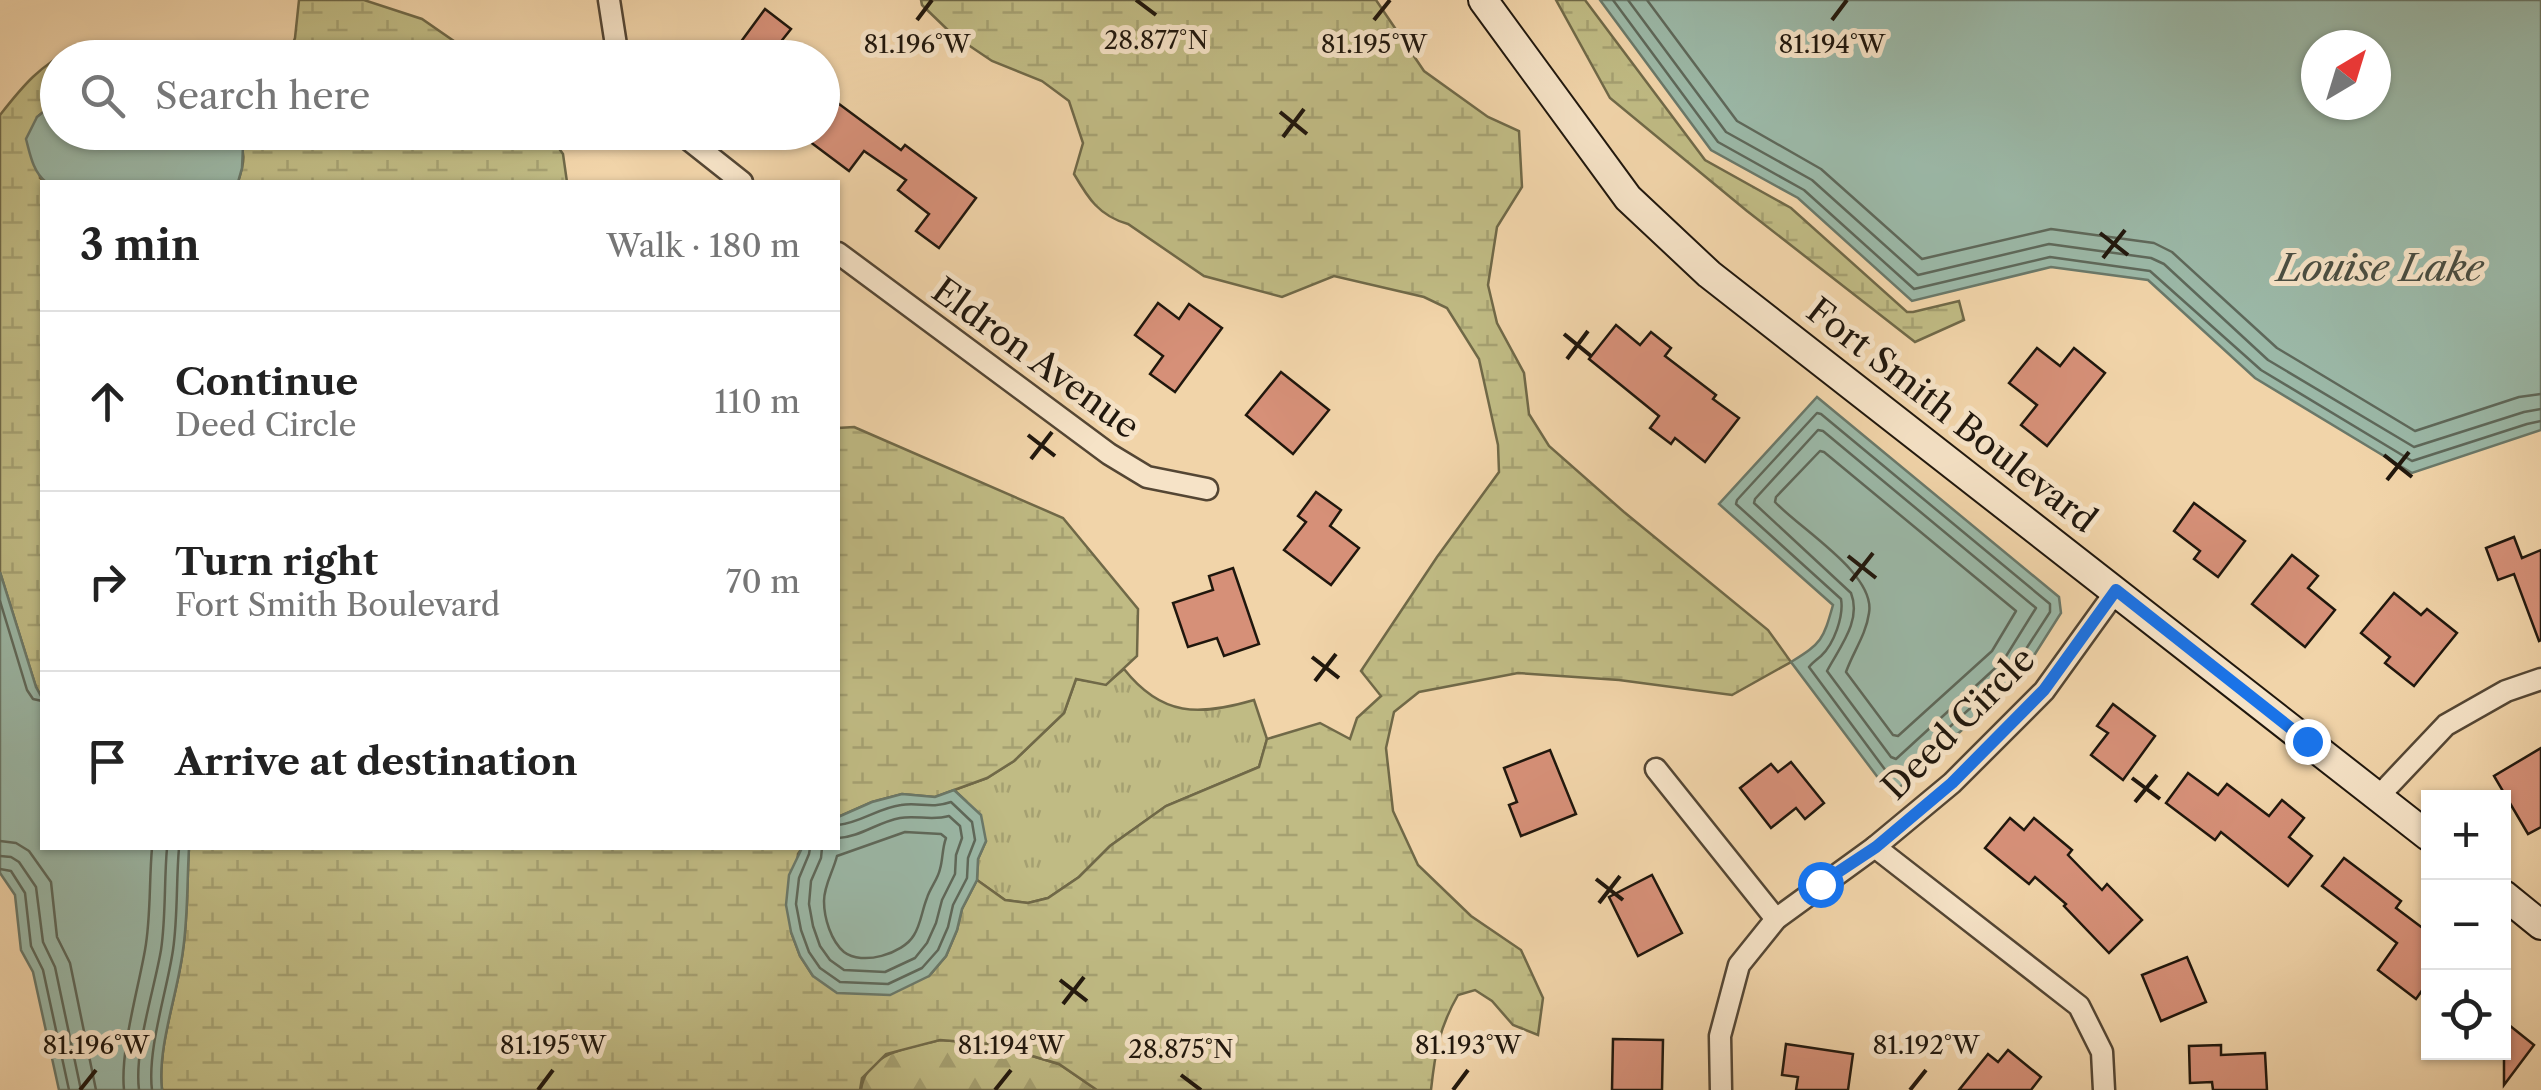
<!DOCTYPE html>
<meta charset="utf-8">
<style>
body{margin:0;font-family:"Libre Caslon Text",serif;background:#f6f6f6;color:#222}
.controls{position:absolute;right:30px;bottom:30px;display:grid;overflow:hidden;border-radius:0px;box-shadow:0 2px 8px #0004}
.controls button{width:90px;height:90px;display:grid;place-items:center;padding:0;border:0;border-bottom:2px solid #e0e0e0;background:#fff;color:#222;font:50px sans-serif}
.compass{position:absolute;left:2301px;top:30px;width:90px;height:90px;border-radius:50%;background:#fff;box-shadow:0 2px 8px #0004;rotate:38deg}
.stop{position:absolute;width:30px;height:30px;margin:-22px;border:8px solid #1a73e8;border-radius:50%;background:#fff}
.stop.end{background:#1a73e8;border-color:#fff;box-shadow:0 2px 10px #0008}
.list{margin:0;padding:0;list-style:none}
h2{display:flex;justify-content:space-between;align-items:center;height:130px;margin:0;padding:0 40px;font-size:42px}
h2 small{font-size:32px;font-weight:400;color:#767676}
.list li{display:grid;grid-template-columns:65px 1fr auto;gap:30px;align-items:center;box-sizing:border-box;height:180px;padding:0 40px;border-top:2px solid #e0e0e0}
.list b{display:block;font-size:38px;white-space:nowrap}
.list p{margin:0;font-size:32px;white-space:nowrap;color:#767676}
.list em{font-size:32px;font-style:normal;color:#767676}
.icon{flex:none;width:55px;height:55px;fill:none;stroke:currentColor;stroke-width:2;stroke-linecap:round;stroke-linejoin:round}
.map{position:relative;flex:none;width:2541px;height:1090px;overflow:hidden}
.search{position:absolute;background:#fff;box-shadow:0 2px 8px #0004;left:40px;top:40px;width:800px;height:110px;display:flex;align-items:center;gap:25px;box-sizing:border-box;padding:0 35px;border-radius:55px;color:#767676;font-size:38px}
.panel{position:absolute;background:#fff;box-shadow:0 2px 8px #0004;left:40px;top:180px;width:800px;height:670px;border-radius:0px}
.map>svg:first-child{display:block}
.grass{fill:url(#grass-tufts);stroke:#706948;stroke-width:2.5}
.forest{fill:url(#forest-firs);stroke:#706948;stroke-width:2.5}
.wetland{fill:url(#wetland-marsh);stroke:#706948;stroke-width:2.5}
.water{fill:#9bb8a7;stroke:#6a7869;stroke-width:2.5;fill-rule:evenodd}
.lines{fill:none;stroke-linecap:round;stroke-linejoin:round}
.shore{stroke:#5e685a;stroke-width:2.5}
.building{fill:#d69078;stroke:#20170d;stroke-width:2.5}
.street-casing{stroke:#544634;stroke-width:25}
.secondary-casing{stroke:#20170d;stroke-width:32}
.street{stroke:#f6e3c7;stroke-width:20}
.secondary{stroke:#f6e3c7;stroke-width:28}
.route{stroke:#1a73e8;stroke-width:12}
.ticks{fill:none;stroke:#20170d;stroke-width:4}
.labels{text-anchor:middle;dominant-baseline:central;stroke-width:10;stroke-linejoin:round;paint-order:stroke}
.street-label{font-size:35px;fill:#20170d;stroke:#f6e3c7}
.water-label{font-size:38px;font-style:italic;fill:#4b4f43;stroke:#f6e3c7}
.ticks-label{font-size:25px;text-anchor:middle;fill:#20170d;stroke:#f6e3c7;stroke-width:10;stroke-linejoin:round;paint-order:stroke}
</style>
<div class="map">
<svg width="2541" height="1090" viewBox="0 0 2541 1090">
<defs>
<pattern id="grass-tufts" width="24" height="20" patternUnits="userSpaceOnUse" patternTransform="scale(2.5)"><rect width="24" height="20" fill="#c0bb84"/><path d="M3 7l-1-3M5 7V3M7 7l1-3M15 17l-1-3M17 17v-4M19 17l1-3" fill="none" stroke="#a5a071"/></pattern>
<pattern id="forest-firs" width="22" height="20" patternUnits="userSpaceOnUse" patternTransform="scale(2.5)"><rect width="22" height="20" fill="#c0bb84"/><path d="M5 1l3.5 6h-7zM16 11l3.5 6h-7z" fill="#a5a071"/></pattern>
<pattern id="wetland-marsh" width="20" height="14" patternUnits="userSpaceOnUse" patternTransform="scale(2.5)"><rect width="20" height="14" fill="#c0bb84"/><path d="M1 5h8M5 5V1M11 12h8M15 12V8" fill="none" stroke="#a5a071"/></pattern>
</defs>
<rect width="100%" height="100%" fill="#f1d4a9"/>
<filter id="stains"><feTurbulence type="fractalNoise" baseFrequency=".002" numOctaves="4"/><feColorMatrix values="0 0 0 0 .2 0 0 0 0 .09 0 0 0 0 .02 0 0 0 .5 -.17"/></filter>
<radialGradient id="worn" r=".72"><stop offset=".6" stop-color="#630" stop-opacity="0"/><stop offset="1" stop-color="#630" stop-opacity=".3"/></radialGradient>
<path class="grass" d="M1124,669c38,48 75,47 130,31l13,39 -8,28 -93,39 -56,40 -31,31 -31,21 -20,5 -23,-3 -28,-20 1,-21 8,-18 -20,-40 -12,-11 33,-12 27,-17 50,-48 12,-34 30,5z"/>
<path class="forest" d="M940,1040l52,4 67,20 38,26h-236c5,-38 48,-42 79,-50z"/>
<g class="wetland">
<polygon points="299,0 364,0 422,19 477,57 288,57 295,38"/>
<path d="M921,0h455l48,71 64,46 31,14 3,56 -25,40 -9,58 9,38 27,50 5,41 20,32 75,66 144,118 23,32 -59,33 -113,-15 -101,-7 -99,19 -25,20 -8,36 7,63 25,54 53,51 50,34 22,48 -5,37 -25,-10 -21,-24 -17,-11 -17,5c-19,33 -23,58 -27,95h-334l-38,-26 -67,-20 -52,-4 -54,14 -24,24 -2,12h-698c-5,-43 16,-97 21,-140 5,-34 4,-69 6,-102h613l-4,6 -7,78 9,24 13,20h116l17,-20 11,-26 5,-21 15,-29 28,20 23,3 20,-5 31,-21 31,-31 56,-40 93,-39 8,-28 53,-16 30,16 7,-21 24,-22 -20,-25 76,-114 62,-85 -1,-27 -19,-86 -32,-51 -23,-11 -90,-21 -52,21 -78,-21 -76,-52c-29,-8 -40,-26 -54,-50l9,-31 -14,-42 -27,-20 -50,-20 -40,-27 -30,-29z"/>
<polygon points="1556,0 1585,0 1705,160 1791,208 1907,312 1913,312 1959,301 1964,320 1915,342 1747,211 1610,98"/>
<path d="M75,47l69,2 46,8 -132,1 -1,43 -20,16 3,61 6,4h-4v516l-6,-11 -36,-115v-457c25,-32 39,-48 75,-68z"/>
<path d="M233,133h315l15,21 4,28h-329c7,-21 9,-31 -5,-49z"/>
<polygon points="854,427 1063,518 1138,609 1137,656 1106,685 1076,679 1064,713 1014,761 987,778 935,797 902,794 872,802 838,817 838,428"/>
</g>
<g class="water">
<path d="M1600,0h941v430l-129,43 -157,-95 -107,-98 -97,-13 -139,34 -114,-103 -87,-48zM2376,45v60h-60v-60z"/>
<path d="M57,101l1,31 175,1 10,13 -1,22 -4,14h-192c-13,-10 -16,-28 -20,-43l11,-22z"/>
<path d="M1817,397l242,200 2,16 -40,63 -130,119 -100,-133c31,-19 32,-22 42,-57l-114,-101z"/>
<path d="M0,572l36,115 6,11v150h147c-2,33 -1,68 -6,102 -5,43 -26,97 -21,140h-103l-26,-118 -12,-22 -6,-55 -15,-22z"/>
<polygon points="954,790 981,815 986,841 978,859 977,880 962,909 957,930 946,956 929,976 890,995 837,993 813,976 800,956 791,932 786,905 789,875 802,848 838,848 838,817 872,802 902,794 935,797"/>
</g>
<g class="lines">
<g class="shore">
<polyline points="1613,0 1718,142 1804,190 1914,289 2050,257 2150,271 2261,370 2412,461 2527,424 2541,421"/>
<polyline points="1628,0 1726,132 1812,180 1918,275 2049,244 2151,258 2164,264 2268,360 2414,447 2524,412 2541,409"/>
<polyline points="1647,0 1737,121 1821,169 1922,259 2051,229 2154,243 2172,252 2277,348 2415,431 2519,397 2541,394"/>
<path d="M1817,413l4,1 229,190v8l-37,57 -118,108 -6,-2 -80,-108c3,-4 7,-7 12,-11 13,-12 23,-40 20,-57l-105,-95 1,-4z"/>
<path d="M1818,430l5,1 213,177 -33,53 -107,98 -5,-2 -64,-86c12,-23 35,-50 24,-78l-97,-90 1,-4z"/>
<path d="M1820,451l4,1 192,159 -24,40 -94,85 -5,-1 -47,-63c7,-20 20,-37 23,-59 7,-39 -69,-84 -94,-111l1,-5z"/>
<polyline points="0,601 27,690 33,699 42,701"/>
<path d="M905,832l36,2 5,4c-4,11 -3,21 -6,31 -2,10 -10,19 -13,29 -5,12 -6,26 -13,37 -11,19 -52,31 -70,17 -13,-11 -20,-34 -20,-51 0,-16 9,-29 13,-45z"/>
<polyline points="0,841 16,843 29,851 51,882 57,937 70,963 96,1090"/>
<path d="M810,848l-1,6 -10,24 -3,26 5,26 8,22 11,16 20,14 48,2 34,-16 16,-18 10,-23 5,-22 14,-27 1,-20 7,-18 -3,-18 -21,-20c-20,7 -32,0 -50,3 -23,3 -41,18 -63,20"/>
<path d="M822,848l-1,10 -10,23 -2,23 4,22 7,20 10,14 14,10 41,2 30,-14 12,-15 9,-20 6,-23 13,-26 1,-19 6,-17 -2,-12 -11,-10c-17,5 -33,-1 -49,2 -22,4 -40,19 -62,20"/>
<polyline points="0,856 11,857 19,862 36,887 43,942 55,967 81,1090"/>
<polyline points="0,869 11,871 25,893 31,946 43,970 69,1090"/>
<path d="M124,1090c-4,-39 14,-100 21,-140 6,-33 4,-69 7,-102"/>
<path d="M139,1090c-5,-40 15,-99 22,-140 5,-33 3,-69 6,-102"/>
<path d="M152,1090c-5,-40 15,-99 21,-140 5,-34 3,-69 6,-102"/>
</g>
</g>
<g class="building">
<polygon points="765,9 791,29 779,44 796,58 729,58"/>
<polygon points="831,98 901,150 905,145 976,198 939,248 916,231 929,214 898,190 906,180 864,151 849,171 797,132 822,132 822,109"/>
<polygon points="1158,303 1179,319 1189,304 1222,328 1175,392 1150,374 1163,356 1135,335"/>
<polygon points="1616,325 1640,345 1651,332 1671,348 1665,356 1716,395 1713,399 1739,418 1705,462 1675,438 1671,444 1650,428 1659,416 1589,359"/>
<polygon points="2037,348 2060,366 2074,348 2105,373 2047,446 2021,425 2037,405 2009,383"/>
<polygon points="1281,372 1329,410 1293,454 1246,415"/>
<polygon points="1316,492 1341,510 1330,526 1359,548 1331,585 1284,550 1306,522 1298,516"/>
<polygon points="2194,503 2245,541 2218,577 2194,559 2200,551 2174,531"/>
<polygon points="2514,537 2522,558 2541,550 2541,640 2539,641 2514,574 2498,580 2486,548"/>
<polygon points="2292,555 2318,576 2308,588 2335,610 2305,647 2252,604"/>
<polygon points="1233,568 1259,644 1224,656 1217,638 1188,647 1173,603 1213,590 1209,576"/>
<polygon points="2394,593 2421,615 2427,609 2457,633 2414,686 2385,663 2390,657 2361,633"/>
<polygon points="2113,704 2155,736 2123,780 2091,755 2108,733 2097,726"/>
<polygon points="2541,748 2541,827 2528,834 2494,776"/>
<polygon points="1550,750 1576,814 1521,836 1509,805 1517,802 1504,768"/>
<polygon points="1791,762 1824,803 1805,819 1796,808 1771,828 1740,788 1771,764 1778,772"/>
<polygon points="2188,773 2218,795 2227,784 2269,816 2282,800 2304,818 2289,837 2312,856 2288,886 2221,832 2215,840 2166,803"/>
<polygon points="2010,818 2024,830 2034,818 2072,850 2068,855 2102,890 2107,884 2142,920 2109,953 2064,906 2066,904 2035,877 2029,884 1985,848"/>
<polygon points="2344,858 2401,901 2396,908 2428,932 2428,982 2416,999 2378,970 2397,943 2322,886"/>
<polygon points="1652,875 1682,933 1638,956 1609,897"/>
<polygon points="2187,957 2206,1002 2161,1021 2142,975"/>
<polygon points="2504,1021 2534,1045 2504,1085"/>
<polygon points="1613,1039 1663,1040 1662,1090 1612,1090"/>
<polygon points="1786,1044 1853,1054 1848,1090 1796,1090 1798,1077 1782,1075"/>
<polygon points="2221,1045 2221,1055 2265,1053 2267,1090 2213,1090 2212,1082 2190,1083 2189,1046"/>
<polygon points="2008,1050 2041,1077 2031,1090 1959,1090 1988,1054 1998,1062"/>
</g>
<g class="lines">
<g class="street-casing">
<g id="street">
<polyline points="609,0 618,58"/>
<polyline points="679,132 742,182"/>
<polyline points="838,253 1109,454 1147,477 1207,489"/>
<polyline points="1656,769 1776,919"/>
<polyline points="2378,797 2446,725 2506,691 2541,679"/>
<polyline points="1875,847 2079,1006 2102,1052 2104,1090"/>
<polyline points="1721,1090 1720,1036 1739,965 1776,919 1875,847 1952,783 2044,691 2116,591"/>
</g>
</g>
<g class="secondary-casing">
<g id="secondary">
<polyline points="1483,0 1628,198 1709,274 2428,836"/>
<polyline points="2504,895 2541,925"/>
</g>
</g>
<use href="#street" class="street"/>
<use href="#secondary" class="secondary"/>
</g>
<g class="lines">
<polyline class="route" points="1820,884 1876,847 1952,783 2044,690 2116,590 2307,741"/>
</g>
<path class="ticks" d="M1136,0l20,15M917,20l15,-20M1374,20l16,-20M1832,20l15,-20M1280,112l27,22M1283,137l21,-28M2100,233l28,22M2103,258l22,-28M1564,334l27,22M1567,359l21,-28M1028,435l27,21M2384,455l28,22M1031,459l21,-27M2387,480l22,-28M1848,556l28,22M1851,581l22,-28M1312,657l27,21M1315,681l21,-27M2132,778l28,21M2135,802l22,-27M1596,879l27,21M1599,903l21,-27M1060,980l27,21M1063,1004l21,-27M1181,1075l20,15M80,1090l16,-20M538,1090l15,-20M995,1090l16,-20M1453,1090l15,-20M1910,1090l16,-20"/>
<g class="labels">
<g class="street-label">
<text transform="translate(1036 358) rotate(36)">Eldron Avenue</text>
<text transform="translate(1952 415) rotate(38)">Fort Smith Boulevard</text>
<text transform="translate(1958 723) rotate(-45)">Deed Circle</text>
</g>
<g class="water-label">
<text x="2380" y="267">Louise Lake</text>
</g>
</g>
<g class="ticks-label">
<text x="1156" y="49">28.877°N</text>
<text x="1374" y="53">81.195°W</text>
<text x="917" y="53">81.196°W</text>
<text x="1832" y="53">81.194°W</text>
<text x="96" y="1054">81.196°W</text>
<text x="553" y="1054">81.195°W</text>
<text x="1011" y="1054">81.194°W</text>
<text x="1468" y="1054">81.193°W</text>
<text x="1926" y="1054">81.192°W</text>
<text x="1181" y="1058">28.875°N</text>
</g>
<rect width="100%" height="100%" filter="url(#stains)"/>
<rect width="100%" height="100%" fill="url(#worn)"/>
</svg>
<div class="controls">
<button>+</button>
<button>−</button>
<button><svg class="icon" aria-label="locate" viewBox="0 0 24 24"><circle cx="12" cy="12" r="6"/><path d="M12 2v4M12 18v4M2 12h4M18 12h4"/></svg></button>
</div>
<svg class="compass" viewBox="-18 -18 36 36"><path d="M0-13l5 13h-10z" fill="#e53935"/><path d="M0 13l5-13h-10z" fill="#767676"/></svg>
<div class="stop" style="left:1820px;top:884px"></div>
<div class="stop end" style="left:2307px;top:741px"></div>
<div class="search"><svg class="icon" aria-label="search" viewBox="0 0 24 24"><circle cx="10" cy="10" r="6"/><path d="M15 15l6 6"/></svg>Search here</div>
<section class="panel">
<h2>3 min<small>Walk · 180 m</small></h2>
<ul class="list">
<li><svg class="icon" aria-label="ahead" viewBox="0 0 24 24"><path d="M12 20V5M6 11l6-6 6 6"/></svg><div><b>Continue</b><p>Deed Circle</p></div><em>110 m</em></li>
<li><svg class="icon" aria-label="right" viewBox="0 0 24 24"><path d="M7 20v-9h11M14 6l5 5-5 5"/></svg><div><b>Turn right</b><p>Fort Smith Boulevard</p></div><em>70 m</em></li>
<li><svg class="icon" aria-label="arrive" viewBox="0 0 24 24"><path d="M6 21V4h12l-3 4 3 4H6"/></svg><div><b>Arrive at destination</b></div></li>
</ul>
</section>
</div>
